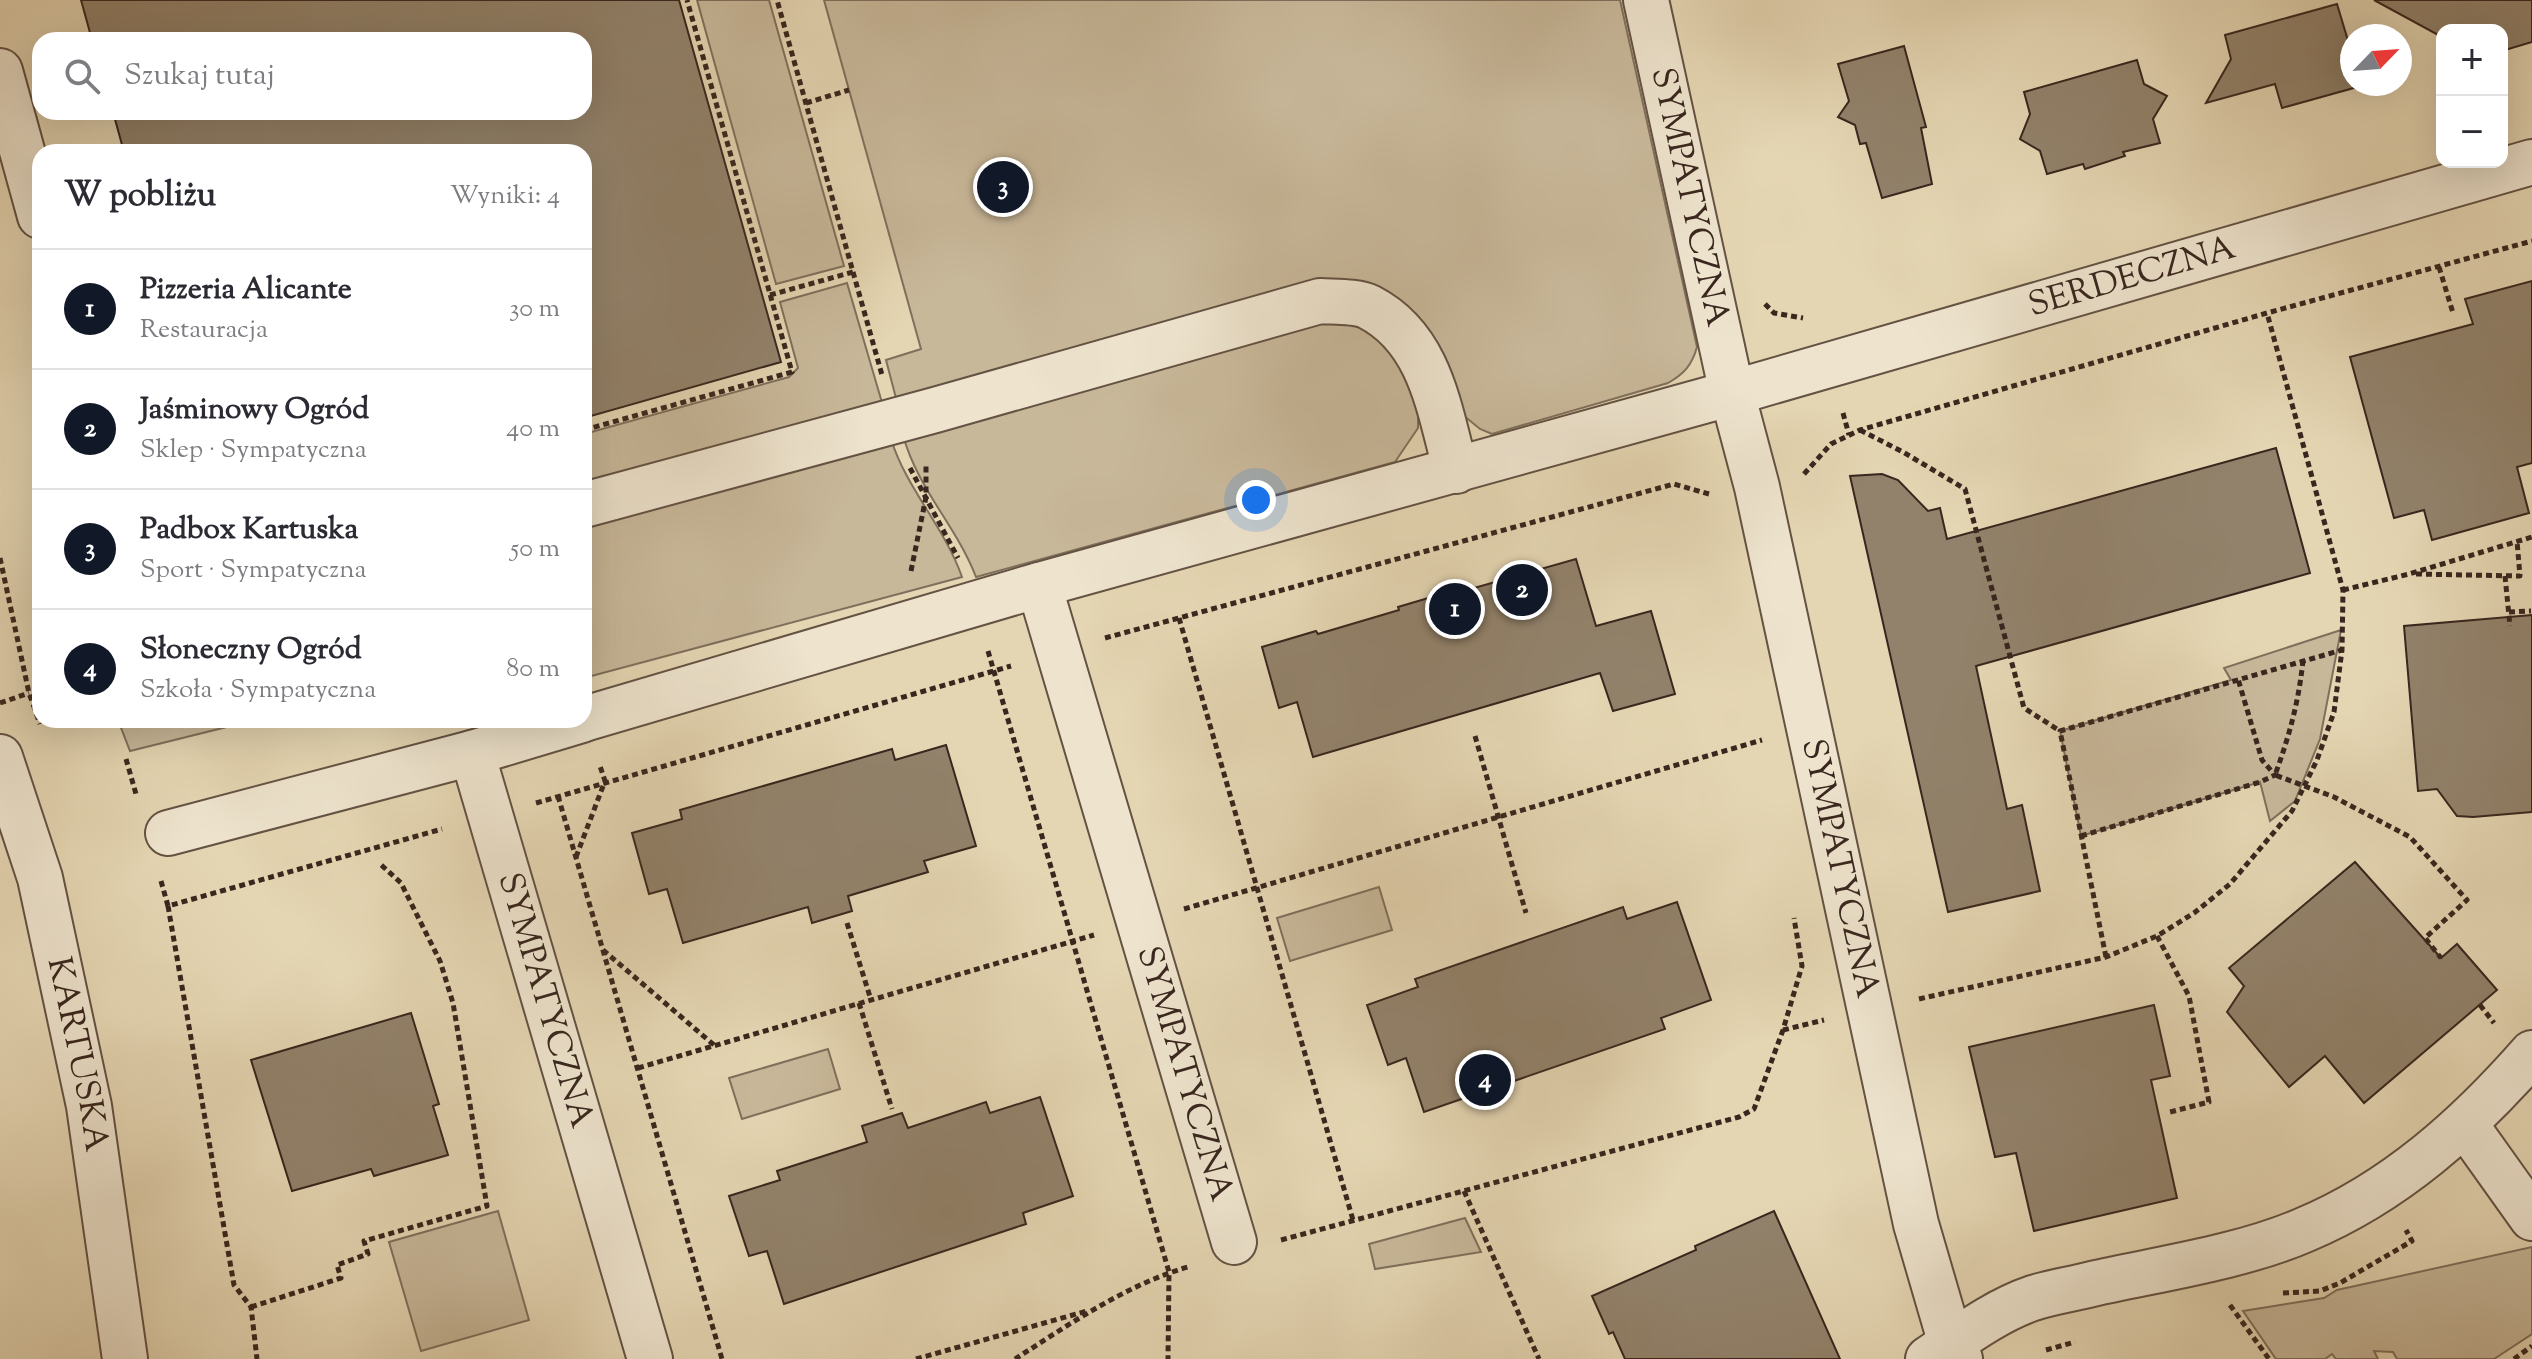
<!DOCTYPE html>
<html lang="pl">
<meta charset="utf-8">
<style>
body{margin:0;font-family:"Sorts Mill Goudy",serif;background:#f7f7f7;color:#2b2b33}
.controls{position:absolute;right:24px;top:24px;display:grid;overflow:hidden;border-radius:16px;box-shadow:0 8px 32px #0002}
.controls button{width:72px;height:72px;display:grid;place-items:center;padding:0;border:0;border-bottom:2px solid #e1e1e2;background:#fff;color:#2b2b33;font:40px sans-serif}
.compass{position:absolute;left:2340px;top:24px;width:72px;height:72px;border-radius:50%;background:#fff;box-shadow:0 8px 32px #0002;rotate:65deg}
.you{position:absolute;left:1256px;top:500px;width:28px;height:28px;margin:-20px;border:6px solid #fff;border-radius:50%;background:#1a73e8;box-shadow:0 0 0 12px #1a73e833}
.badge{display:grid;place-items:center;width:52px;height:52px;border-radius:50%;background:#111827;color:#fff;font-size:26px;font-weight:700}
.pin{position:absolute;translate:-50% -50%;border:4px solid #fff;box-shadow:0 2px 8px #0006}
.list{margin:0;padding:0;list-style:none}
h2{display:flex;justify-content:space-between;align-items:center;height:104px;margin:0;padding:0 32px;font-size:34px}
h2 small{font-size:26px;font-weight:400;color:#7c7c81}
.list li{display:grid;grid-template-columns:52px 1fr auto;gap:24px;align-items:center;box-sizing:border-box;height:120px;padding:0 32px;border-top:2px solid #e1e1e2}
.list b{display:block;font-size:30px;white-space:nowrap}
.list p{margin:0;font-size:26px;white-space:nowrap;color:#7c7c81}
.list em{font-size:26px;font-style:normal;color:#7c7c81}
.icon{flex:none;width:44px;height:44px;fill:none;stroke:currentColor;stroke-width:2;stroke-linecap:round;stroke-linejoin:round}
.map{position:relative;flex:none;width:2532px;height:1359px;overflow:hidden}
.search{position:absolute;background:#fff;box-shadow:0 8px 32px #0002;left:32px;top:32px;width:560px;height:88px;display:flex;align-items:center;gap:20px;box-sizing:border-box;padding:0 28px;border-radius:24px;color:#7c7c81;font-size:30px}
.panel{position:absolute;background:#fff;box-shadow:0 8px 32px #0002;left:32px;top:144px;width:560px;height:584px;border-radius:24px}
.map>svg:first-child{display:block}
.green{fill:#c8b89a;stroke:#806f5c;stroke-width:2}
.building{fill:#92826b;stroke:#39261e;stroke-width:2}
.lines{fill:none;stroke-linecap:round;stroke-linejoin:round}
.minor-casing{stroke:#645243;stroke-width:48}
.path{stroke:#39261e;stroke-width:5;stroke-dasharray:6 4;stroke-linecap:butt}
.minor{stroke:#eee4ce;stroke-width:44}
.labels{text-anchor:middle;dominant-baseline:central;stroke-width:6;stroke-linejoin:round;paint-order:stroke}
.street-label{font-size:34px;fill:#39261e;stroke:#eee4ce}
</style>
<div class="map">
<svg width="2532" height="1359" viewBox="0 0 2532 1359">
<rect width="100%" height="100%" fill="#e5d6b3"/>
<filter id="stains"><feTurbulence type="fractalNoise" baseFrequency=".0025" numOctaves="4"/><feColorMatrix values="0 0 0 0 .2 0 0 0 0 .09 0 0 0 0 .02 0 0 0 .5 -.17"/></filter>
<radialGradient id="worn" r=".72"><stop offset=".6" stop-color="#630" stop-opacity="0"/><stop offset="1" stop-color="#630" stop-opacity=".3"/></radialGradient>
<g class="green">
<polygon points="697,0 769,0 844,266 776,284"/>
<path d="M824,0h796l77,347c-5,18 -13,27 -29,36l-176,51 -12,-5 -22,-18 -36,-90 -44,-29 -481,110 -11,-42 35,-11z"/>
<polygon points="847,283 883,406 584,490 584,434 789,377 798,368 780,302"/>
<path d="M1322,319l50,10 26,29 20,38v32l-23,34 -419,115c-19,-50 -59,-89 -73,-142z"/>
<path d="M891,439c15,49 54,89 71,138l-378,101v-153z"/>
<polygon points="2341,630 2320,739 2295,801 2270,821 2260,782 2081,836 2060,731 2231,680 2224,668"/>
<polygon points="118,720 255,720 130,751"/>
<polygon points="1379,887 1392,930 1290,961 1277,918"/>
<polygon points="828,1049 840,1089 742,1119 729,1078"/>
<polygon points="498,1211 529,1320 421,1351 389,1242"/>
<polygon points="1465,1218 1481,1252 1375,1269 1369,1244"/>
<polygon points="2532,1247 2532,1334 2494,1359 2397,1359 2393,1352 2374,1351 2378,1359 2336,1359 2332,1354 2325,1359 2276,1359 2243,1311 2324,1298 2337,1290"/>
</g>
<g class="building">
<polygon points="81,0 679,0 781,362 584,418 584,152 124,152 113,112 584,112 584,40 92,40"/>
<polygon points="2374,0 2532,0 2532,42 2502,51 2502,30 2442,30 2442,37"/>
<polygon points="2337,4 2352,54 2352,84 2361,86 2282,108 2275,84 2206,103 2231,59 2225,35"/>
<polygon points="1904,46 1926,127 1921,128 1932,184 1882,198 1866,143 1860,144 1855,125 1838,117 1849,101 1838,64"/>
<polygon points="2137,60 2144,84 2167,96 2153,119 2160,143 2123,152 2125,156 2085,169 2083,164 2047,174 2040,151 2020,139 2030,114 2024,92"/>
<polygon points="2532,281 2532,463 2517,467 2529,513 2432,540 2424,510 2394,518 2350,357 2473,324 2465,299"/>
<polygon points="2276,448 2310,573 1976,666 2007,809 2022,805 2040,891 1948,912 1850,476 1882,474 1898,480 1928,511 1940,508 1947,539"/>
<polygon points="1576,559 1596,626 1651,611 1675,694 1613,711 1600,673 1313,757 1297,702 1279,708 1262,647 1316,631 1318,634 1399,610 1398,607 1452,591 1453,594"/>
<polygon points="2532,615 2532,812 2473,817 2457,816 2437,789 2418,791 2404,626"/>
<polygon points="946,745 976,846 924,861 928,872 848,896 852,911 812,923 808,907 683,943 667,889 649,894 632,833 682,819 680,810 892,749 895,760"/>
<polygon points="2355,862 2441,958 2457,944 2497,990 2364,1103 2325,1056 2289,1087 2227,1012 2244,986 2229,968"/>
<polygon points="1677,902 1711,1000 1661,1018 1665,1029 1424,1112 1406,1058 1388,1065 1367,1005 1418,987 1415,979 1623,907 1627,919"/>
<polygon points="2154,1005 2170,1076 2151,1080 2177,1198 2034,1231 2016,1153 1995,1157 1969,1047"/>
<polygon points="411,1013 439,1104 433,1106 448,1155 374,1176 371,1169 292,1191 251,1060"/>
<polygon points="1040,1097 1073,1196 1023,1213 1026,1224 784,1304 767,1251 749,1256 729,1196 780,1180 777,1171 867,1142 862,1126 902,1113 908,1128 986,1102 990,1113"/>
<polygon points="1774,1211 1840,1359 1625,1359 1613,1332 1609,1334 1592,1296 1696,1250 1695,1246"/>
</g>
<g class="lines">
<g class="minor-casing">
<g id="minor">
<path id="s1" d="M1646,0l86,393 25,94 159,737 35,120 9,15"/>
<polyline points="0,71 40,216"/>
<path d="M584,505l351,-95 385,-109c15,1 37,0 49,6 62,32 70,103 87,164"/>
<path id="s2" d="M1039,585l195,657"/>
<path id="s3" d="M584,719l455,-134 693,-192 800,-231"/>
<path id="s4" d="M472,753l178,606"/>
<path id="s5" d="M0,757l40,121 49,228 36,253"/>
<polyline points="168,833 472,753 582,720"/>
<polyline points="2465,1124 2532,1218"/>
<path d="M1928,1359c33,-22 67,-48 105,-61 19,-6 40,-9 59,-14 67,-15 150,-27 212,-54 91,-38 164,-104 228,-177"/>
</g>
</g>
<g class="path">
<polyline points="806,103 849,90"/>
<polyline points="2439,267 2453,313"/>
<polyline points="853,272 882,375"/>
<polyline points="770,295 853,272 777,0"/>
<polyline points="1765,304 1774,313 1803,318"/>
<polyline points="1843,413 1849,435"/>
<polyline points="584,430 792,372 687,0"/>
<polyline points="1860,430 1903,452 1965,489 2024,708 2060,731"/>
<polyline points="910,468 958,558"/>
<polyline points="1804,474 1831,444 1860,430 2267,313 2532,241"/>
<polyline points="0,558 29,693 40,724"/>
<polyline points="911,571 926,497 926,463"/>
<polyline points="2416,574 2520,576 2517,541"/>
<polyline points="2505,576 2510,626"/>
<polyline points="2343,590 2409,574 2532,537"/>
<polyline points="2509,612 2531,611"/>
<polyline points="1179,618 1353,1220"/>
<polyline points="1105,638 1674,484 1709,494"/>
<polyline points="988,651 1169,1272 1168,1359"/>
<path d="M2303,660c-4,41 -14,77 -28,115l59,22 76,40 57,63 -42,38 16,20"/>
<polyline points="0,703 29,693"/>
<polyline points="1475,736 1526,913"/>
<polyline points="126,759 136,794"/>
<polyline points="558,796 722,1359"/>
<polyline points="536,803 1011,666"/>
<polyline points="2081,836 2260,782 2275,775 2262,760 2238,679"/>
<polyline points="576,857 605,781 600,766"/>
<polyline points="161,881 168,906 442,829"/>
<polyline points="168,906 234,1285 251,1307 257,1359"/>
<polyline points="1184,909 1762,740"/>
<polyline points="847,923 871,1000"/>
<polyline points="2157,936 2189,996 2209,1102 2170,1112"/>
<polyline points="603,950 714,1045"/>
<polyline points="2106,957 2060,731 2342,650"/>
<polyline points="1919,999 2106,957 2157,936 2194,913 2230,884 2292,811 2317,760 2334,712 2342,650 2343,590 2267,313"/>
<polyline points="859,1003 892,1109"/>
<polyline points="2480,1005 2494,1023"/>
<polyline points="1783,1030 1824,1020"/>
<polyline points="638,1068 1094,935"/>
<polyline points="1464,1191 1539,1359"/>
<polyline points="1281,1240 1739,1117 1754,1109 1783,1030 1802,966 1794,918"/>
<polyline points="2283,1293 2320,1291 2340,1283 2412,1241 2406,1230"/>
<polyline points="2230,1305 2269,1359"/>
<polyline points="251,1307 341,1278 337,1265 368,1254 364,1241 487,1206 453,1003 440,961 401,883 379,863"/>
<polyline points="2046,1350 2075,1342"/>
<polyline points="916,1359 1087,1311"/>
<path d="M1015,1359c55,-35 112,-75 176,-93"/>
<polyline points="2514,1359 2532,1346"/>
</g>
<use href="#minor" class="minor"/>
</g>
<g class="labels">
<g class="street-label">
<text stroke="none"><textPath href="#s1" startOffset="202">SYMPATYCZNA</textPath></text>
<text stroke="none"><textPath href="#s3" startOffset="1610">SERDECZNA</textPath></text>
<text stroke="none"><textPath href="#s1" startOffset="890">SYMPATYCZNA</textPath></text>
<text stroke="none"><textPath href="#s4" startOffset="258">SYMPATYCZNA</textPath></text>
<text stroke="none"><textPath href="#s5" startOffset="308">KARTUSKA</textPath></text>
<text stroke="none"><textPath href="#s2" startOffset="510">SYMPATYCZNA</textPath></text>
</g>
</g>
<rect width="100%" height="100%" filter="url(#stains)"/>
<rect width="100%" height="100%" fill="url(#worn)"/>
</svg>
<div class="controls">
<button>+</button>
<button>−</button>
</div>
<svg class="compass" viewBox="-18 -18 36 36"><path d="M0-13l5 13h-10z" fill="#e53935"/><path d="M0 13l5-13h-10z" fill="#7c7c81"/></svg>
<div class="you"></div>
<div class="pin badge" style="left:1455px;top:609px">1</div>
<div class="pin badge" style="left:1522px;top:590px">2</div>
<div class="pin badge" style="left:1003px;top:187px">3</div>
<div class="pin badge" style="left:1485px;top:1080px">4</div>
<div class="search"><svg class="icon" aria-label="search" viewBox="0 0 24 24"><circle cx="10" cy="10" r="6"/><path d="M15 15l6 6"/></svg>Szukaj tutaj</div>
<section class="panel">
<h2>W pobliżu<small>Wyniki: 4</small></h2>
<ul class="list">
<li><span class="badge">1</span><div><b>Pizzeria Alicante</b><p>Restauracja</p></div><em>30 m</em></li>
<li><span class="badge">2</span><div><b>Jaśminowy Ogród</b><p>Sklep · Sympatyczna</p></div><em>40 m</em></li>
<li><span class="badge">3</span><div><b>Padbox Kartuska</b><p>Sport · Sympatyczna</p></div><em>50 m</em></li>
<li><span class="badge">4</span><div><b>Słoneczny Ogród</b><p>Szkoła · Sympatyczna</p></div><em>80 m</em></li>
</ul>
</section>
</div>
